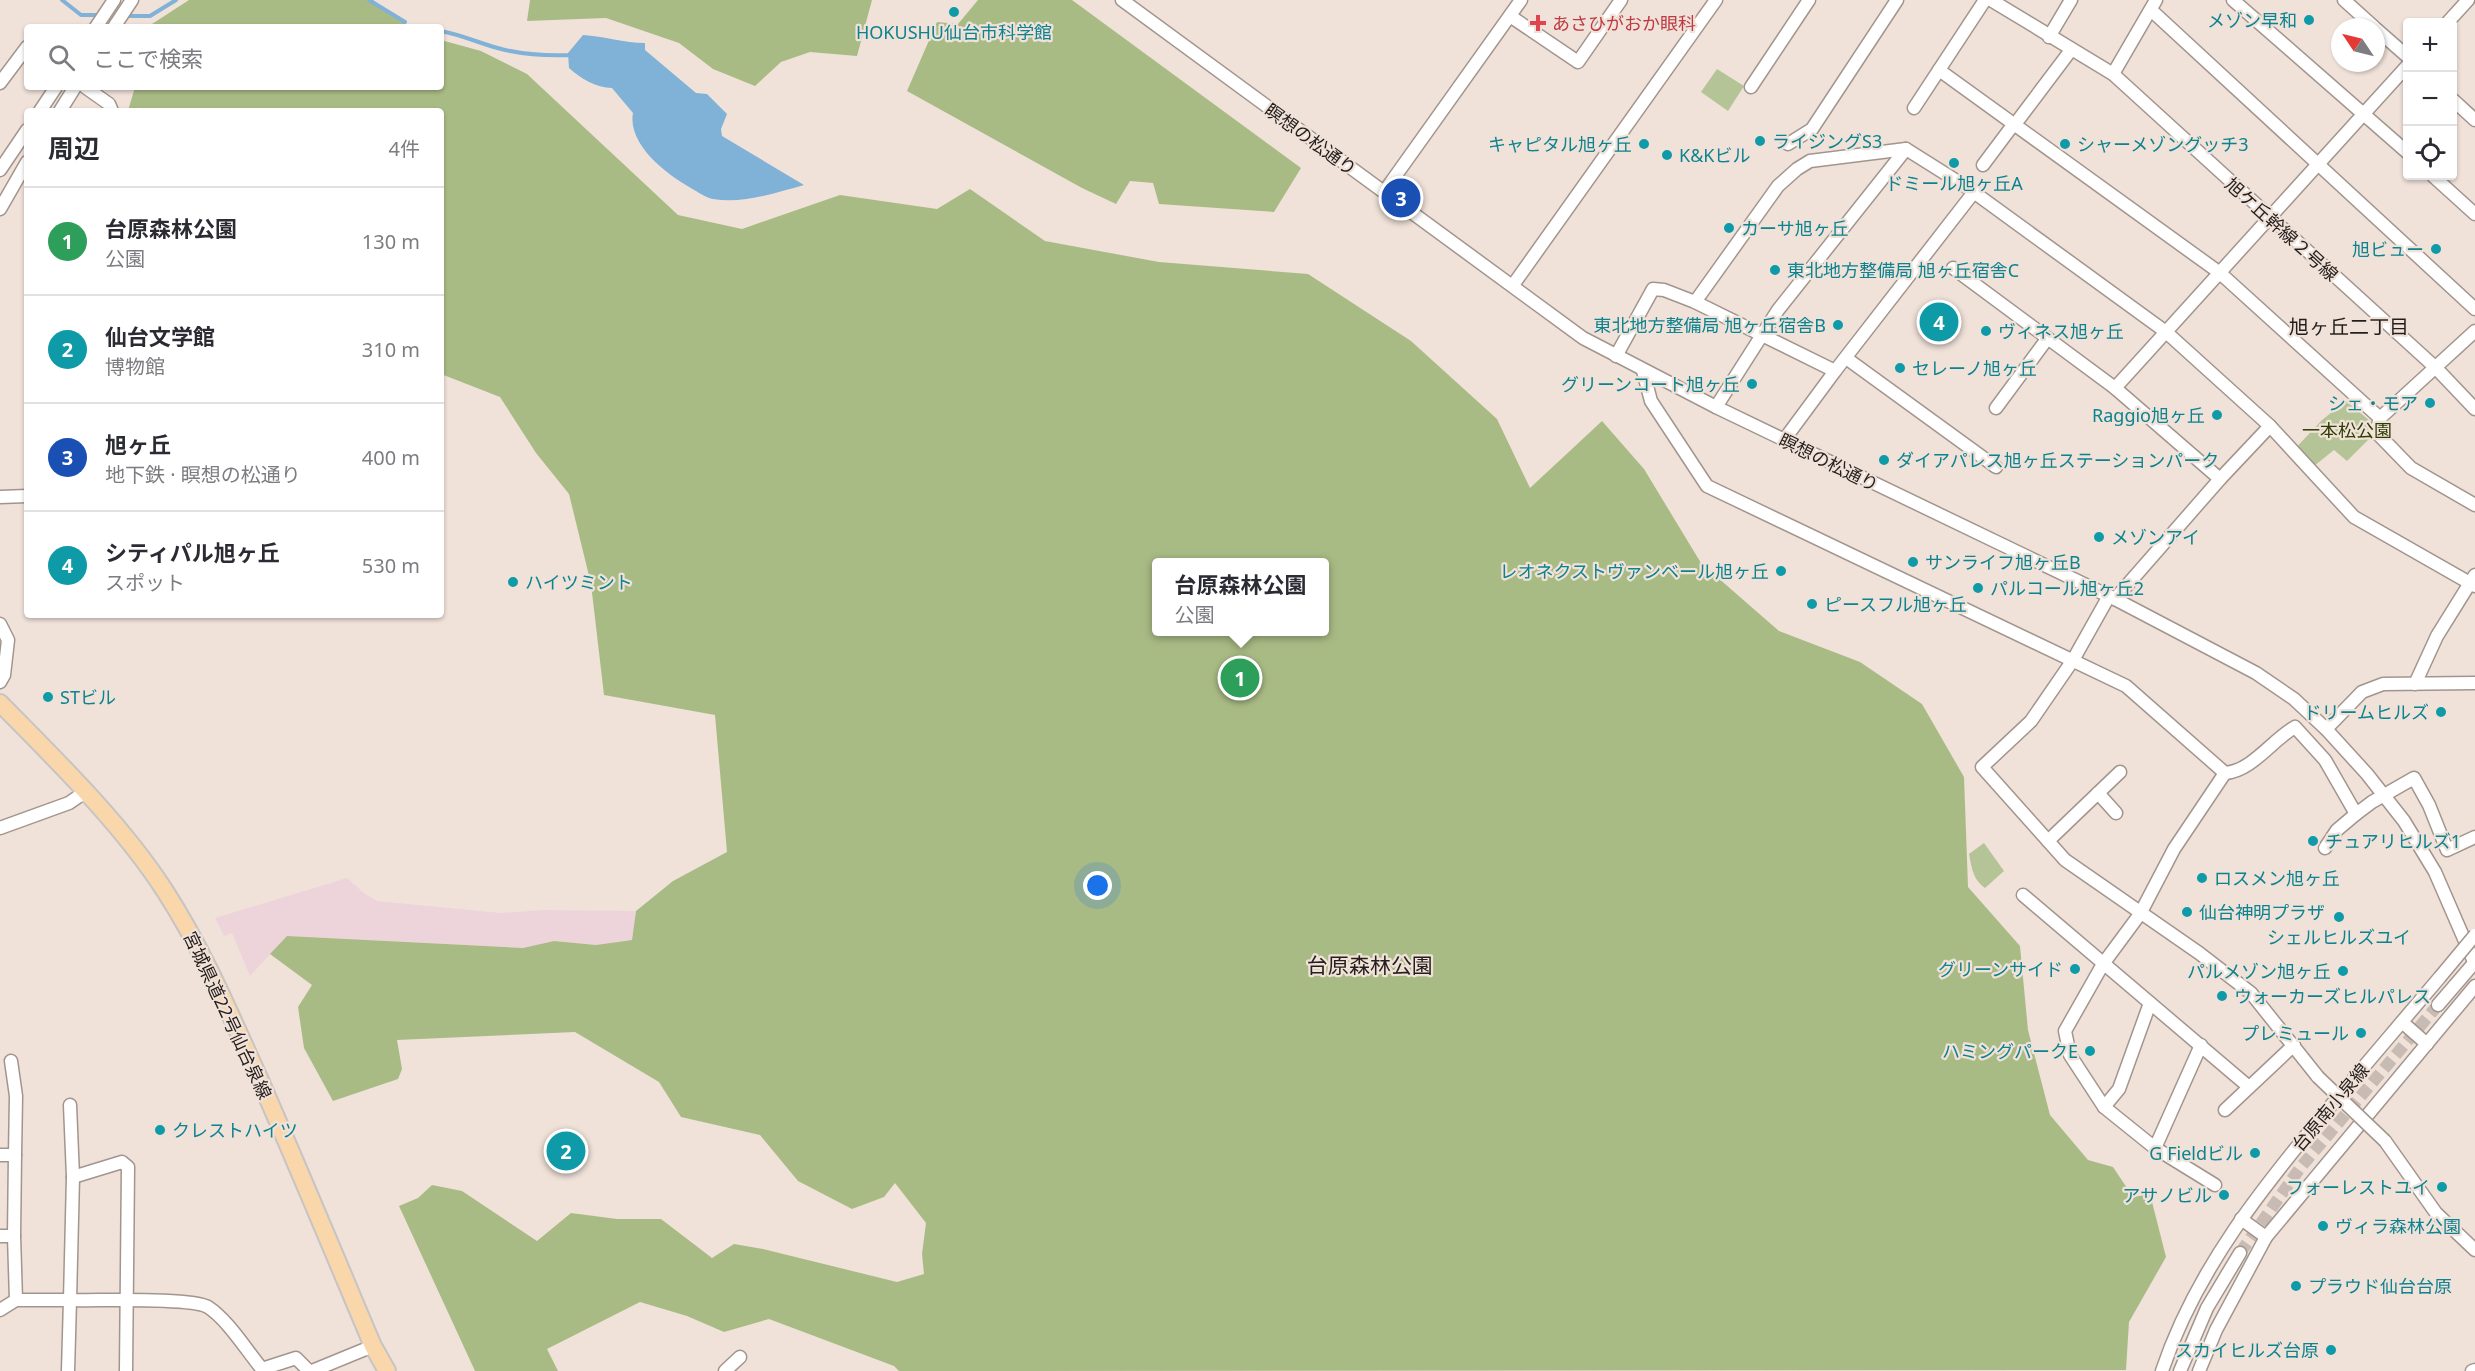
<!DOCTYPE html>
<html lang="ja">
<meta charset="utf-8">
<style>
body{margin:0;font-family:"Noto Sans","Noto Sans JP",sans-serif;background:#f2f2f3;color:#2b2b33}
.controls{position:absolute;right:18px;top:18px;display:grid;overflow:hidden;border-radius:6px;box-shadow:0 2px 4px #0004}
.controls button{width:54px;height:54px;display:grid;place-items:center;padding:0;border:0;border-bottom:2px solid #e1e1e2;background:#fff;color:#2b2b33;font:30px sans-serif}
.compass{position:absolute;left:2331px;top:18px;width:54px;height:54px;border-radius:50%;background:#fff;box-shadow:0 2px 4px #0004;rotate:305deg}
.you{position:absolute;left:1098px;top:886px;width:21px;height:21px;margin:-15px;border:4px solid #fff;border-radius:50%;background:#1a73e8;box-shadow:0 0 0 9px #1a73e833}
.badge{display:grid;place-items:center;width:39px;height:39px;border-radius:50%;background:#2563eb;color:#fff;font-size:20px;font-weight:700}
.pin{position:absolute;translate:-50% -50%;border:3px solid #fff;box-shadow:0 2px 6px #0006}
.popup{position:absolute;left:1152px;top:558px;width:177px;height:78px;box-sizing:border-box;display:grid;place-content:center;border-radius:6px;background:#fff;filter:drop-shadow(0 2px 4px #0005);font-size:20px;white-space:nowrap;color:#7c7c81}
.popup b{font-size:22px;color:#2b2b33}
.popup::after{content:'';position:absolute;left:50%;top:100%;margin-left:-12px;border:12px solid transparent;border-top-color:#fff}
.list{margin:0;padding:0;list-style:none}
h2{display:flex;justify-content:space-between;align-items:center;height:78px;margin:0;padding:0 24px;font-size:26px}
h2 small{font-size:20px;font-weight:400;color:#7c7c81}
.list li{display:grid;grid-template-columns:39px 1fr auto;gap:18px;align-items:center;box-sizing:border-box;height:108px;padding:0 24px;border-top:2px solid #e1e1e2}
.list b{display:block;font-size:22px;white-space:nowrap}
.list p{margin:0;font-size:20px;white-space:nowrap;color:#7c7c81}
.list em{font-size:20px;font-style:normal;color:#7c7c81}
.icon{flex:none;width:33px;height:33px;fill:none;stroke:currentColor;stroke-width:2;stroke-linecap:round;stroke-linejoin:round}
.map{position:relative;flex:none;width:2475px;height:1371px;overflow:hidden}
.search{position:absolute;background:#fff;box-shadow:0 2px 4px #0004;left:24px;top:24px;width:420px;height:66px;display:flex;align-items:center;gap:15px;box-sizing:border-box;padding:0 21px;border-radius:6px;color:#7c7c81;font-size:22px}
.panel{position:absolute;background:#fff;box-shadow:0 2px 4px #0004;left:24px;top:108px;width:420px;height:510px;border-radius:6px}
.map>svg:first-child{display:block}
.industrial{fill:#edd4db}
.green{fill:#b4c496}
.forest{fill:#a9bb85;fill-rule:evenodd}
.water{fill:#80b1d7}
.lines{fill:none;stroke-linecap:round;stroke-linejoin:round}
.stream{stroke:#80b1d7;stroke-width:4}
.minor-tunnel{stroke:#c7bbb3;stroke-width:12;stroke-dasharray:12 6;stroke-linecap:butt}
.minor-casing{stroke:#a2958d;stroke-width:15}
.major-casing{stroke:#c6c4c4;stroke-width:20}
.minor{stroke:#fff;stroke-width:12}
.major{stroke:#fad7ab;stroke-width:16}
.minor-bridge-casing{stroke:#a2958d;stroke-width:15;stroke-linecap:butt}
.minor-bridge{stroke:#fff;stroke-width:12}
.culture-dot{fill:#0f9aa8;stroke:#f0e2d9;stroke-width:2}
.health-dot{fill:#e0444e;stroke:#f0e2d9;stroke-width:2}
.labels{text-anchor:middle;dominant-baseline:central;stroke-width:4.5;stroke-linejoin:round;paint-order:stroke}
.culture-label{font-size:18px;fill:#0d838f;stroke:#f0e2d9;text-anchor:start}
.health-label{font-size:18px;fill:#be3a42;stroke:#f0e2d9;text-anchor:start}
.street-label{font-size:18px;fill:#231e1b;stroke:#f0e2d9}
.park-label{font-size:18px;fill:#2e3d00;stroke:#f0e2d9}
.neighbourhood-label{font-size:20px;fill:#231e1b;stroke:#f0e2d9}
.quarter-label{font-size:21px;fill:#231e1b;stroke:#f0e2d9}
</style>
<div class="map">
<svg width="2475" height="1371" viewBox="0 0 2475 1371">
<rect width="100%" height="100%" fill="#f0e2d9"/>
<polygon class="industrial" points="347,878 365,894 377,901 501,913 543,910 636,911 632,940 596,945 554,941 524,948 287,936 250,976 232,933 224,936 215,918"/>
<g class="green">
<polygon points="1717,69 1744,86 1728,111 1701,92"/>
<polygon points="2346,401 2370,421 2369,439 2347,461 2334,450 2309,470 2293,451 2322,420"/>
<path d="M1984,843l20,28 -19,17c-12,-9 -13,-19 -16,-34z"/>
</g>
<g class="forest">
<polygon points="189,0 373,0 409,27 151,27 152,24"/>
<polygon points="530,0 872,0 857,56 810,52 781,62 755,86 713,69 679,43 606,18 527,21"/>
<polygon points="978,0 1072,0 1301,168 1274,212 1159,204 1153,183 1130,181 1116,204 1082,188 907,91 937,22 958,24"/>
<path d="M441,40l40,11 46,23 151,141 64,14 98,-34 97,14 33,-20 75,52 114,21 149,12 103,67 86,78 33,69 72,-67 42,48 57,94 78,68 81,31 62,42 42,73 4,110 52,59 8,84 22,85 38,45 25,7 20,30 17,-3 16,63 -37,65 -3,48 -1227,1 -5,-5 -125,-47 -45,13 -37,-16 -47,-14 -93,47 11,22h-83l-76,-165 19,-8 14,-13 30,6 75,50 34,-28 46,6h44l51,39 22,-14 29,5 134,33 27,-8 -2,-20 4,-31 -31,-40 -11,14 -32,12 -54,-28 -38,-46 -79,-18 -22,-35 -84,-50 -178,8 5,29 -4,10 -65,22 -29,-53 -6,-41 14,-22 -42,-31 17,-18 236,12 31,-7 42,4 36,-5 4,-29 37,-30 54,-29 -12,-137 -111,-20 -13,-111 -22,-90 -33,-41 -36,-56 -59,-23v-263h-313l7,-24h306zM1156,562h168v70h-168z"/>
</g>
<path class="water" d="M583,35c21,1 41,8 62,8v7l51,43 11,1 20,20 -6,15 1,7 82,49c-29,8 -61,19 -91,14 -6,-1 -12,-5 -17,-8 -26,-14 -69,-45 -63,-78l-21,-25c-16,0 -32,-10 -43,-20l-1,-15z"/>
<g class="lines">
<g class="stream">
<polyline points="62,0 81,15 99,15"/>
<polyline points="369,0 405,22"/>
<polyline points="125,16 150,16 176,0"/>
<polyline points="415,27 418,27"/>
<path d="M441,31c22,4 42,14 64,19 23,5 44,6 67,5"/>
</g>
<polyline class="minor-tunnel" points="2240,1253 2300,1168 2438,1005"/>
<g class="minor-casing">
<g id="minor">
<polyline points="1122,0 1583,338 1716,407 2115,599 2256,673 2294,699 2326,729 2367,774 2404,821 2435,872 2475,964"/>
<polyline points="1991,0 2113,74 2436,368 2475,409"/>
<polyline points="2233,0 2408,153"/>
<polyline points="2344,0 2374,27"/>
<polyline points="2151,10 2475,309"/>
<polyline points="1510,16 1578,62 1621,0"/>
<polyline points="2448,22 2468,0"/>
<polyline points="96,27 114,0"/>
<polyline points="114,27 132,0"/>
<polyline points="2376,29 2408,57"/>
<polyline points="2049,37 2071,0"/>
<polyline points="1939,70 2220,273 2380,418 2475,331"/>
<polyline points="2113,74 2156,0"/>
<polyline points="0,83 27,47"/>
<polyline points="85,87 109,104 112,111"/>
<polyline points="1751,87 1809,0"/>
<polyline points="2452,99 2475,120"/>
<polyline points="1914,108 1985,0"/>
<polyline points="40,111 56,87"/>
<polyline points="60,111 75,87"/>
<polyline points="2019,119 2071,50"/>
<polyline points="1788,144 1812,129 1897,0"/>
<polyline points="1983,165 2013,125"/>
<polyline points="0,170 27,130"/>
<polyline points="2433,176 2475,214"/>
<polyline points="1384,192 1521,0"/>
<polyline points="0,209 27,162"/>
<polyline points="1953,268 2115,388 2220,479"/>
<polyline points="1513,285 1716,0"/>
<polyline points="1695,302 1778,186 1797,169 1810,161 1906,149 1968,188 2166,332 2270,426 2354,517 2475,586"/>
<polyline points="1616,356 1653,289 1664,290 1695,302 1835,371"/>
<polyline points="1846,358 1996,467"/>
<path d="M1643,371l8,30 56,85 419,200 99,87c27,-2 47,-33 70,-46l30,33 31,54 16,-12 42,-24 15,27 18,45 28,-13"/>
<polyline points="2115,388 2408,65"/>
<polyline points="1716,407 1778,310 1906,149"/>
<polyline points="1996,408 2047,339"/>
<polyline points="2380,418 2376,432 2411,468 2475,505"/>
<polyline points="1784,440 1835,371 1974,192"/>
<polyline points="0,497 27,496"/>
<polyline points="2109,596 2073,660 2031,721 1982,767 2065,860 2199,953 2251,993 2318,1077"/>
<polyline points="2115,599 2220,479 2270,426"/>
<polyline points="0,624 8,640 4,675 0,682"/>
<polyline points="2415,684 2437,636 2475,575"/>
<polyline points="2326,729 2362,692 2383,684 2475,683"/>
<polyline points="2098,793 2116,813"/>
<polyline points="0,828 69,803 85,792"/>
<polyline points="2048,841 2120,772"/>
<polyline points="2325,848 2337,830 2356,814"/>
<polyline points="2023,895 2249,1087"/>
<polyline points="2438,1005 2475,962"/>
<polyline points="2402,1022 2427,1044"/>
<path d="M70,1105l3,72 -3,123c25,1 121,-3 138,7 20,13 39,44 54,62l34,-11 13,13"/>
<polyline points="2104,1107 2119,1089 2150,1003"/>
<polyline points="2225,1110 2294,1045"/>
<polyline points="2385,1141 2436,1213 2475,1250"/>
<polyline points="2155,1148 2201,1045"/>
<polyline points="0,1155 15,1155 16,1096 11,1061"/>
<polyline points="15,1155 14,1236 16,1300"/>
<polyline points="73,1177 122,1162 128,1167 126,1371"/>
<polyline points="2215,1185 2155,1148 2104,1107 2070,1055 2065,1031 2103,964 2140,914 2174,849 2225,773"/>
<polyline points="2241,1219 2266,1237"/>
<polyline points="0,1236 14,1236"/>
<polyline points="0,1310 16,1300 70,1300 68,1371"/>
<polyline points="312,1371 373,1346"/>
<polyline points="725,1371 740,1357"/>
<path d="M2162,1371c34,-102 103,-187 171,-268 36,-42 71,-84 107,-126"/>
<polyline points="2180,1371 2207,1308 2240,1253"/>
<polyline points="2199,1371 2216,1330 2266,1237 2475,986"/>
<polyline points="2472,1371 2475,1370"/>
</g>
</g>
<g class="major-casing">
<path id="major" d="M0,703c57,58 121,120 165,188 38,59 65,123 94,187 39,89 76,178 114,268l14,25"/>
</g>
<use href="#minor" class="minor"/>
<use href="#major" class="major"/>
<g class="minor-bridge-casing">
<g id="minor-bridge">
<polyline points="2440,977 2475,935"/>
<polyline points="2318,1077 2385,1141"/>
</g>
</g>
<use href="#minor-bridge" class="minor-bridge"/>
</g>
<g class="culture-dot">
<circle cx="954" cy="12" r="6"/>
<circle cx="2309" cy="20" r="6"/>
<circle cx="1760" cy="141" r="6"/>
<circle cx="1644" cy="144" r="6"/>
<circle cx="2065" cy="144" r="6"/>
<circle cx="1667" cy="155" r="6"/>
<circle cx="1954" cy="163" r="6"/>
<circle cx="1729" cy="228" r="6"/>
<circle cx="2436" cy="249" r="6"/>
<circle cx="1775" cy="270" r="6"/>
<circle cx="1838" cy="325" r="6"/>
<circle cx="1986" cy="331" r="6"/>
<circle cx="1900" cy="368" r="6"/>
<circle cx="1752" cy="384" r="6"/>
<circle cx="2430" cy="403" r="6"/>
<circle cx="2217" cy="415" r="6"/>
<circle cx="1884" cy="460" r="6"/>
<circle cx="2099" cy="537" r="6"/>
<circle cx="1913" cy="562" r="6"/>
<circle cx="1781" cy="571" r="6"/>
<circle cx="513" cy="582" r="6"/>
<circle cx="1978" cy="588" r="6"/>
<circle cx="1812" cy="604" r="6"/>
<circle cx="48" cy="697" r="6"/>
<circle cx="2441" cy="712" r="6"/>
<circle cx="2313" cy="841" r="6"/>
<circle cx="2202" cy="878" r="6"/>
<circle cx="2187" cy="912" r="6"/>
<circle cx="2339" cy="917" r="6"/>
<circle cx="2075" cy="969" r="6"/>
<circle cx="2343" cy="971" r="6"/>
<circle cx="2222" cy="996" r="6"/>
<circle cx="2361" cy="1033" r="6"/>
<circle cx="2090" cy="1051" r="6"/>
<circle cx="160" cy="1130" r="6"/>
<circle cx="2255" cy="1153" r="6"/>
<circle cx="2442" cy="1187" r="6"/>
<circle cx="2224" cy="1195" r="6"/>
<circle cx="2323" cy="1226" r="6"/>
<circle cx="2296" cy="1286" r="6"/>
<circle cx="2331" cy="1350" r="6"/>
</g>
<path class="health-dot" d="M1535 14h6v6h6v6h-6v6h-6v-6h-6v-6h6z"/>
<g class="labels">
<g class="culture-label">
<text x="2297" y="20" text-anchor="end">メゾン早和</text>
<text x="954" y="32" text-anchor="middle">HOKUSHU仙台市科学館</text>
<text x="1772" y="141">ライジングS3</text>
<text x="1632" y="144" text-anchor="end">キャピタル旭ヶ丘</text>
<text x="2077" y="144">シャーメゾングッチ3</text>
<text x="1679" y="155">K&amp;Kビル</text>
<text x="1954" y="183" text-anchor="middle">ドミール旭ヶ丘A</text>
<text x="1741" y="228">カーサ旭ヶ丘</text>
<text x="2424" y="249" text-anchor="end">旭ビュー</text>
<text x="1787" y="270">東北地方整備局 旭ヶ丘宿舎C</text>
<text x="1826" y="325" text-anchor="end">東北地方整備局 旭ヶ丘宿舎B</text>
<text x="1998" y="331">ヴィネス旭ヶ丘</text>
<text x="1912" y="368">セレーノ旭ヶ丘</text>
<text x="1740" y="384" text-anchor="end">グリーンコート旭ヶ丘</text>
<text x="2418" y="403" text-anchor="end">シェ・モア</text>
<text x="2205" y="415" text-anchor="end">Raggio旭ヶ丘</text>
<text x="1896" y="460">ダイアパレス旭ヶ丘ステーションパーク</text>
<text x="2111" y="537">メゾンアイ</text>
<text x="1925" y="562">サンライフ旭ヶ丘B</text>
<text x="1769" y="571" text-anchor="end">レオネクストヴァンベール旭ヶ丘</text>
<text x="525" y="582">ハイツミント</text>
<text x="1990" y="588">パルコール旭ヶ丘2</text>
<text x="1824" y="604">ピースフル旭ヶ丘</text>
<text x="60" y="697">STビル</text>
<text x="2429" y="712" text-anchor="end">ドリームヒルズ</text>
<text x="2325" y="841">チュアリヒルズ1</text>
<text x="2214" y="878">ロスメン旭ヶ丘</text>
<text x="2199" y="912">仙台神明プラザ</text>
<text x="2339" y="937" text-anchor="middle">シェルヒルズユイ</text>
<text x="2063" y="969" text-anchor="end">グリーンサイド</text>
<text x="2331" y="971" text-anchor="end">パルメゾン旭ヶ丘</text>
<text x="2234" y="996">ウォーカーズヒルパレス</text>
<text x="2349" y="1033" text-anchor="end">プレミュール</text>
<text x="2078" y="1051" text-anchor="end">ハミングパークE</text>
<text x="172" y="1130">クレストハイツ</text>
<text x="2243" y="1153" text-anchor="end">G Fieldビル</text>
<text x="2430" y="1187" text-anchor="end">フォーレストユイ</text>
<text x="2212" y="1195" text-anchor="end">アサノビル</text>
<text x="2335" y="1226">ヴィラ森林公園</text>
<text x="2308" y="1286">プラウド仙台台原</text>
<text x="2319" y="1350" text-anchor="end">スカイヒルズ台原</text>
</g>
<g class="health-label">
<text x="1552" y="23">あさひがおか眼科</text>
</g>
<g class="street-label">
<text transform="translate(1311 139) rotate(36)">瞑想の松通り</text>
<text transform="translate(2282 229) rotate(42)">旭ケ丘幹線２号線</text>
<text transform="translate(1829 462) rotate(26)">瞑想の松通り</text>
<text transform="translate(228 1015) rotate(65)">宮城県道22号仙台泉線</text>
<text transform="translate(2330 1107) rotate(-50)">台原南小泉線</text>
</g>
<g class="park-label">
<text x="2347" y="430">一本松公園</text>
</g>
<g class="neighbourhood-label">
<text x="2349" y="326">旭ヶ丘二丁目</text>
</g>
<g class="quarter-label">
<text x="1370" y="965">台原森林公園</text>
</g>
</g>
</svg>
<div class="controls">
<button>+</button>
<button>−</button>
<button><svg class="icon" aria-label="locate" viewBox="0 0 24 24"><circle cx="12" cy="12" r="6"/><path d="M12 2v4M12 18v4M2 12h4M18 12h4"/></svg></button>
</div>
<svg class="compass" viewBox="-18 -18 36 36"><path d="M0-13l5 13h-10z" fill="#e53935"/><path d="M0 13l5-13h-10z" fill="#7c7c81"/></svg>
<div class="you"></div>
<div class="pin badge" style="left:1240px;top:678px;background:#2e9e5b">1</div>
<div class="popup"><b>台原森林公園</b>公園</div>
<div class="pin badge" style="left:566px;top:1151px;background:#0f9aa8">2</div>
<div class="pin badge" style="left:1401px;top:198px;background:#1a4fb4">3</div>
<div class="pin badge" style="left:1939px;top:322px;background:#0f9aa8">4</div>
<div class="search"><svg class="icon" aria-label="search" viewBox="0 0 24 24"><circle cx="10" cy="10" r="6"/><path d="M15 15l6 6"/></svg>ここで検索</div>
<section class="panel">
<h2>周辺<small>4件</small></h2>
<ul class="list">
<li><span class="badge" style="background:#2e9e5b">1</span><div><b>台原森林公園</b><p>公園</p></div><em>130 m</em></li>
<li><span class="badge" style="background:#0f9aa8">2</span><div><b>仙台文学館</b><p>博物館</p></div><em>310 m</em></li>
<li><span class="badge" style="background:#1a4fb4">3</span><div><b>旭ヶ丘</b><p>地下鉄 · 瞑想の松通り</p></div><em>400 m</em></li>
<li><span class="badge" style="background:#0f9aa8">4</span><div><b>シティパル旭ヶ丘</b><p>スポット</p></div><em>530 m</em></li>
</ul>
</section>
</div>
